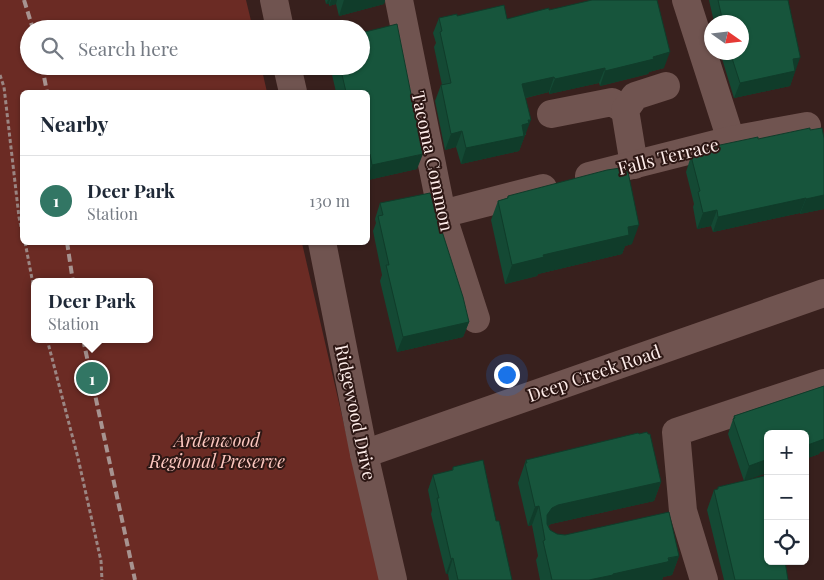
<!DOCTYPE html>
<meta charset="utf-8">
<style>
body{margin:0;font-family:"Playfair Display",serif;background:#f6f6f7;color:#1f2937}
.controls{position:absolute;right:15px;bottom:15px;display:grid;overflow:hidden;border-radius:8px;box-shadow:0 1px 4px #0004}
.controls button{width:45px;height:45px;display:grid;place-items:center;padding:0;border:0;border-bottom:1px solid #e0e1e3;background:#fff;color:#1f2937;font:25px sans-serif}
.compass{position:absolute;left:704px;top:15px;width:45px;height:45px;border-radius:50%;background:#fff;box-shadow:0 1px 4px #0004;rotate:104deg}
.you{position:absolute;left:506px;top:374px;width:18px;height:18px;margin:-12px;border:4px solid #fff;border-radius:50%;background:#1a73e8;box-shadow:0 0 0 8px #1a73e833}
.badge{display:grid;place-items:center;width:32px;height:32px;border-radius:50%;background:#327664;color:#fff;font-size:16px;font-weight:700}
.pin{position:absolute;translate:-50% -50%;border:2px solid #fff;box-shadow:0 1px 5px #0006}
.popup{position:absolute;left:31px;top:278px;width:122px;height:65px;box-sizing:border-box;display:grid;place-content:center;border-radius:8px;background:#fff;filter:drop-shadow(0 1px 4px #0005);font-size:16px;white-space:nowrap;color:#747a83}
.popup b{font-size:19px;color:#1f2937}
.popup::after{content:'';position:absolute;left:50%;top:100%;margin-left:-10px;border:10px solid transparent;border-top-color:#fff}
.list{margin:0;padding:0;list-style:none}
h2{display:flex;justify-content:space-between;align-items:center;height:65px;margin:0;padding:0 20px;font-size:21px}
h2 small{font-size:16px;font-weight:400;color:#747a83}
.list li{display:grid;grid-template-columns:32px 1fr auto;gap:15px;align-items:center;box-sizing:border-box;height:90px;padding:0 20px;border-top:1px solid #e0e1e3}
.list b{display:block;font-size:19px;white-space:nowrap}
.list p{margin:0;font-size:16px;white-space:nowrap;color:#747a83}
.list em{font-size:16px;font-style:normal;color:#747a83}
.icon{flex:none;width:28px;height:28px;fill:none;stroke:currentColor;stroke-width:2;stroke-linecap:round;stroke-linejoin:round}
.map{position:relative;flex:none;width:824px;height:580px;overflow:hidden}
.search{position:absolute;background:#fff;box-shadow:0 1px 4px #0004;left:20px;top:20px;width:350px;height:55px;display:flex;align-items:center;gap:12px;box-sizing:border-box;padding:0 18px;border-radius:28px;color:#747a83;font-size:19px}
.panel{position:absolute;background:#fff;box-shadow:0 1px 4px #0004;left:20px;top:90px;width:350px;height:155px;border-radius:8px}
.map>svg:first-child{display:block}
.green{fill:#6b2b24;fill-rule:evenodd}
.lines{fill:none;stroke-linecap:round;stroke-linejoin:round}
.path{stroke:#9b8683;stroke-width:3;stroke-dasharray:4 2.5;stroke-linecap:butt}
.minor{stroke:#705450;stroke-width:28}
.rail{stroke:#a79390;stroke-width:4;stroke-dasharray:8 4;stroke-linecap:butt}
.wall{fill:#144934}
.shaded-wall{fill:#103c2a}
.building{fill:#17553c;stroke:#103c2a}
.labels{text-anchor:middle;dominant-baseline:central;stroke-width:4;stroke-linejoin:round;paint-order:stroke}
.street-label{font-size:18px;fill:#fdece9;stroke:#2d1714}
.park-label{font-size:18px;font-style:italic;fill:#fcc7bf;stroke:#2d1714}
</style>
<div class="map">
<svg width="824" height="580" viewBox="0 0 824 580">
<rect width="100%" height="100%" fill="#38201d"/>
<path class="green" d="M0,0h246l7,29h-224v37h232l6,26h-245v150l280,1 78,337h-380zM34,282h116v57h-116z"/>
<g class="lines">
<g class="path">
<polyline points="0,75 4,87 19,217 22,232"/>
<polyline points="25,242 34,289"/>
<polyline points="47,339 78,458 101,561 102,580"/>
</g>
<g class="minor">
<polyline points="274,0 280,29"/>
<polyline points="399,0 442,214 476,319"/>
<polyline points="686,0 731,140"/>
<polyline points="287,66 293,92"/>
<polyline points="551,114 612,102 625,110"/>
<polyline points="634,165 625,110 635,96 666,86"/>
<polyline points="589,176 731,140 807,126"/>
<polyline points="442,214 543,188"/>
<polyline points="322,242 364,454 393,580"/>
<polyline points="364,454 824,293"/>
<polyline points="704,580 683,511 676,432 824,383"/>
</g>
<g class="rail">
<polyline points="24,0 33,29"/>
<polyline points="42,66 47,92"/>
<polyline points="67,242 73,282"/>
<polyline points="83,339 135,580"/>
</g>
</g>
<g class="wall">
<polygon points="325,0 385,0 384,4 339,16 336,4 329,6 329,4 326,4"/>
<polygon points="709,0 788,0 795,71 790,86 734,98 720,52 742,52 742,22 714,22"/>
<polygon points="549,10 664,68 649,72 648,74 600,86 599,83 549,94 549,92 526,98 526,135 525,135 519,151 461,164 456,147 445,150 435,101 441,85 442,85 434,47 436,43 433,33 439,18 457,16 507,19"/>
<polygon points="330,66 361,66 417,169 368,180 368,92 336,92"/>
<polygon points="810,130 824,138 824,209 800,214 800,213 713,232 711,226 697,229 693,207 694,204 686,172 691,156 693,156 694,154 708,151 709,148"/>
<polygon points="508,196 632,244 625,246 622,254 538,274 537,276 505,284 491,220 498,201 507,198"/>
<polygon points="380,203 433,203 469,322 463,337 397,352 380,281 382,275 373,231 376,223 375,219"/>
<polygon points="824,386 824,451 820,452 819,454 805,459 805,434 747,480 788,580 724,580 707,510 714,490 717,490 718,487 744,481 728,434 734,416"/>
<polygon points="526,460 661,482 654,501 551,524 548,526 550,530 557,534 679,556 672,575 663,577 662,580 540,580 536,560 538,556 532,525 528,526 518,483"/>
<polygon points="453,467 496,521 512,580 449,580 448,574 446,574 431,514 432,510 428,490 433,475 452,471"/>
</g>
<g class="shaded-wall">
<polygon points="328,0 330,0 329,4 326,4"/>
<polygon points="331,0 337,0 336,4 329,6"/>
<polygon points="344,0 385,0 384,4 339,16"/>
<polygon points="670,52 664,68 649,72 648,74 600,86 605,71"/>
<polygon points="800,58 790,86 734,98 740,83 793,59"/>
<polygon points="605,68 599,83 549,94 555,79"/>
<polygon points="554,77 549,92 517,100 522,84"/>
<polygon points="528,120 531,120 519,151 461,164 466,148 522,125"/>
<polygon points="462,131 456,147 445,150 451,134"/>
<polygon points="423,154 417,169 368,180 368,177 372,165"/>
<polygon points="824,195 824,209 800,214 806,199"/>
<polygon points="806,198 800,213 713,232 718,217"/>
<polygon points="717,210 711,226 697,229 703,213"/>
<polygon points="639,225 632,244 625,246 622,254 538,274 537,276 505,284 512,265 628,227"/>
<polygon points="469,322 463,337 397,352 403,337"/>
<polygon points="824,439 824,451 820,452 819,454 805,459 805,446"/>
<polygon points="768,459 768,473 744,481 749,466"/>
<polygon points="661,482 654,501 551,524 545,527 547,515 552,508 558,505"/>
<polygon points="539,506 532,525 528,526 535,507"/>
<polygon points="679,556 672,575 663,577 662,580 589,580"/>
<polygon points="453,558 448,574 446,574 451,559"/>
</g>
<g class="building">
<polygon points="592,0 657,0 670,52 653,57 654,59 605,71 605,68 555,79 554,77 522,84 531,120 528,120 529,123 522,125 524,136 466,148 462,131 451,134 441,85 451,83 440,32 442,31 439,18 457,14 457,16 504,5 507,19 549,8 549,10"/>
<polygon points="718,0 788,0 800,56 800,58 793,59 795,71 740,83 730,52 742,52 742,22 721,22 720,19 722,18"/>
<polygon points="397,24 423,154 372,165 370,154 368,155 368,92 346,92 340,66 361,66 361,33"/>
<polygon points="810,128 810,130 822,128 824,138 824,195 806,199 806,198 718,217 717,210 703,213 698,192 700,191 691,156 694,156 694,154 710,151 709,148 720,145 758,137 758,139"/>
<polygon points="627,167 639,225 628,227 629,235 543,255 544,257 512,265 498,201 508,198 508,196 607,170"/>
<polygon points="430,193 433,203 463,297 469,322 403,337 386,265 389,265 378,216 383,215 380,203"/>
<polygon points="824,386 824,439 805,446 805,434 768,434 768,459 749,466 733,419 735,418 734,416"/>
<polygon points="647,432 648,434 650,434 661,482 558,505 552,508 547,515 547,524 550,530 557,534 565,535 669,512 679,556 668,558 669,561 667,562 613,574 613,575 589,580 552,580 543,541 545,540 539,506 535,507 525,463 527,463 526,460 638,433 639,434"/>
<polygon points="483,460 496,521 499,521 512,580 458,580 453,558 451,559 437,498 439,498 433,475 453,470 453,467"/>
<polygon points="764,476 768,491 768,561 785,561 788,580 735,580 714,490 718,489 718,487"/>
</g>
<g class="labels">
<g class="street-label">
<text transform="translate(668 156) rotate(-14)">Falls Terrace</text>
<text transform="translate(433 161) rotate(78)">Tacoma Common</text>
<text transform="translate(594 373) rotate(-19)">Deep Creek Road</text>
<text transform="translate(356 412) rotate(78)">Ridgewood Drive</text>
</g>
<g class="park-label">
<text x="217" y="440">Ardenwood<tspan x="217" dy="21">Regional Preserve</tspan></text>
</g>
</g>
</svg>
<div class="controls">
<button>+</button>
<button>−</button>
<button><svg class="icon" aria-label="locate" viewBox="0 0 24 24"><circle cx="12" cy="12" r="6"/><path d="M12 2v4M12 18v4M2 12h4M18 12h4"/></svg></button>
</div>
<svg class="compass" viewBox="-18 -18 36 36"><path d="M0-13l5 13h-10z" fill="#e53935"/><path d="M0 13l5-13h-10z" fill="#747a83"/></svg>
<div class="you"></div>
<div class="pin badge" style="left:92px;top:378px">1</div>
<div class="popup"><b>Deer Park</b>Station</div>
<div class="search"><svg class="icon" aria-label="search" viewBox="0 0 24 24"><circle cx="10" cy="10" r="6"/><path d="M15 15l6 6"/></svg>Search here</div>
<section class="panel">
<h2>Nearby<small></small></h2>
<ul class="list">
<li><span class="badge">1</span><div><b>Deer Park</b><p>Station</p></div><em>130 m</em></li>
</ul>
</section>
</div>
